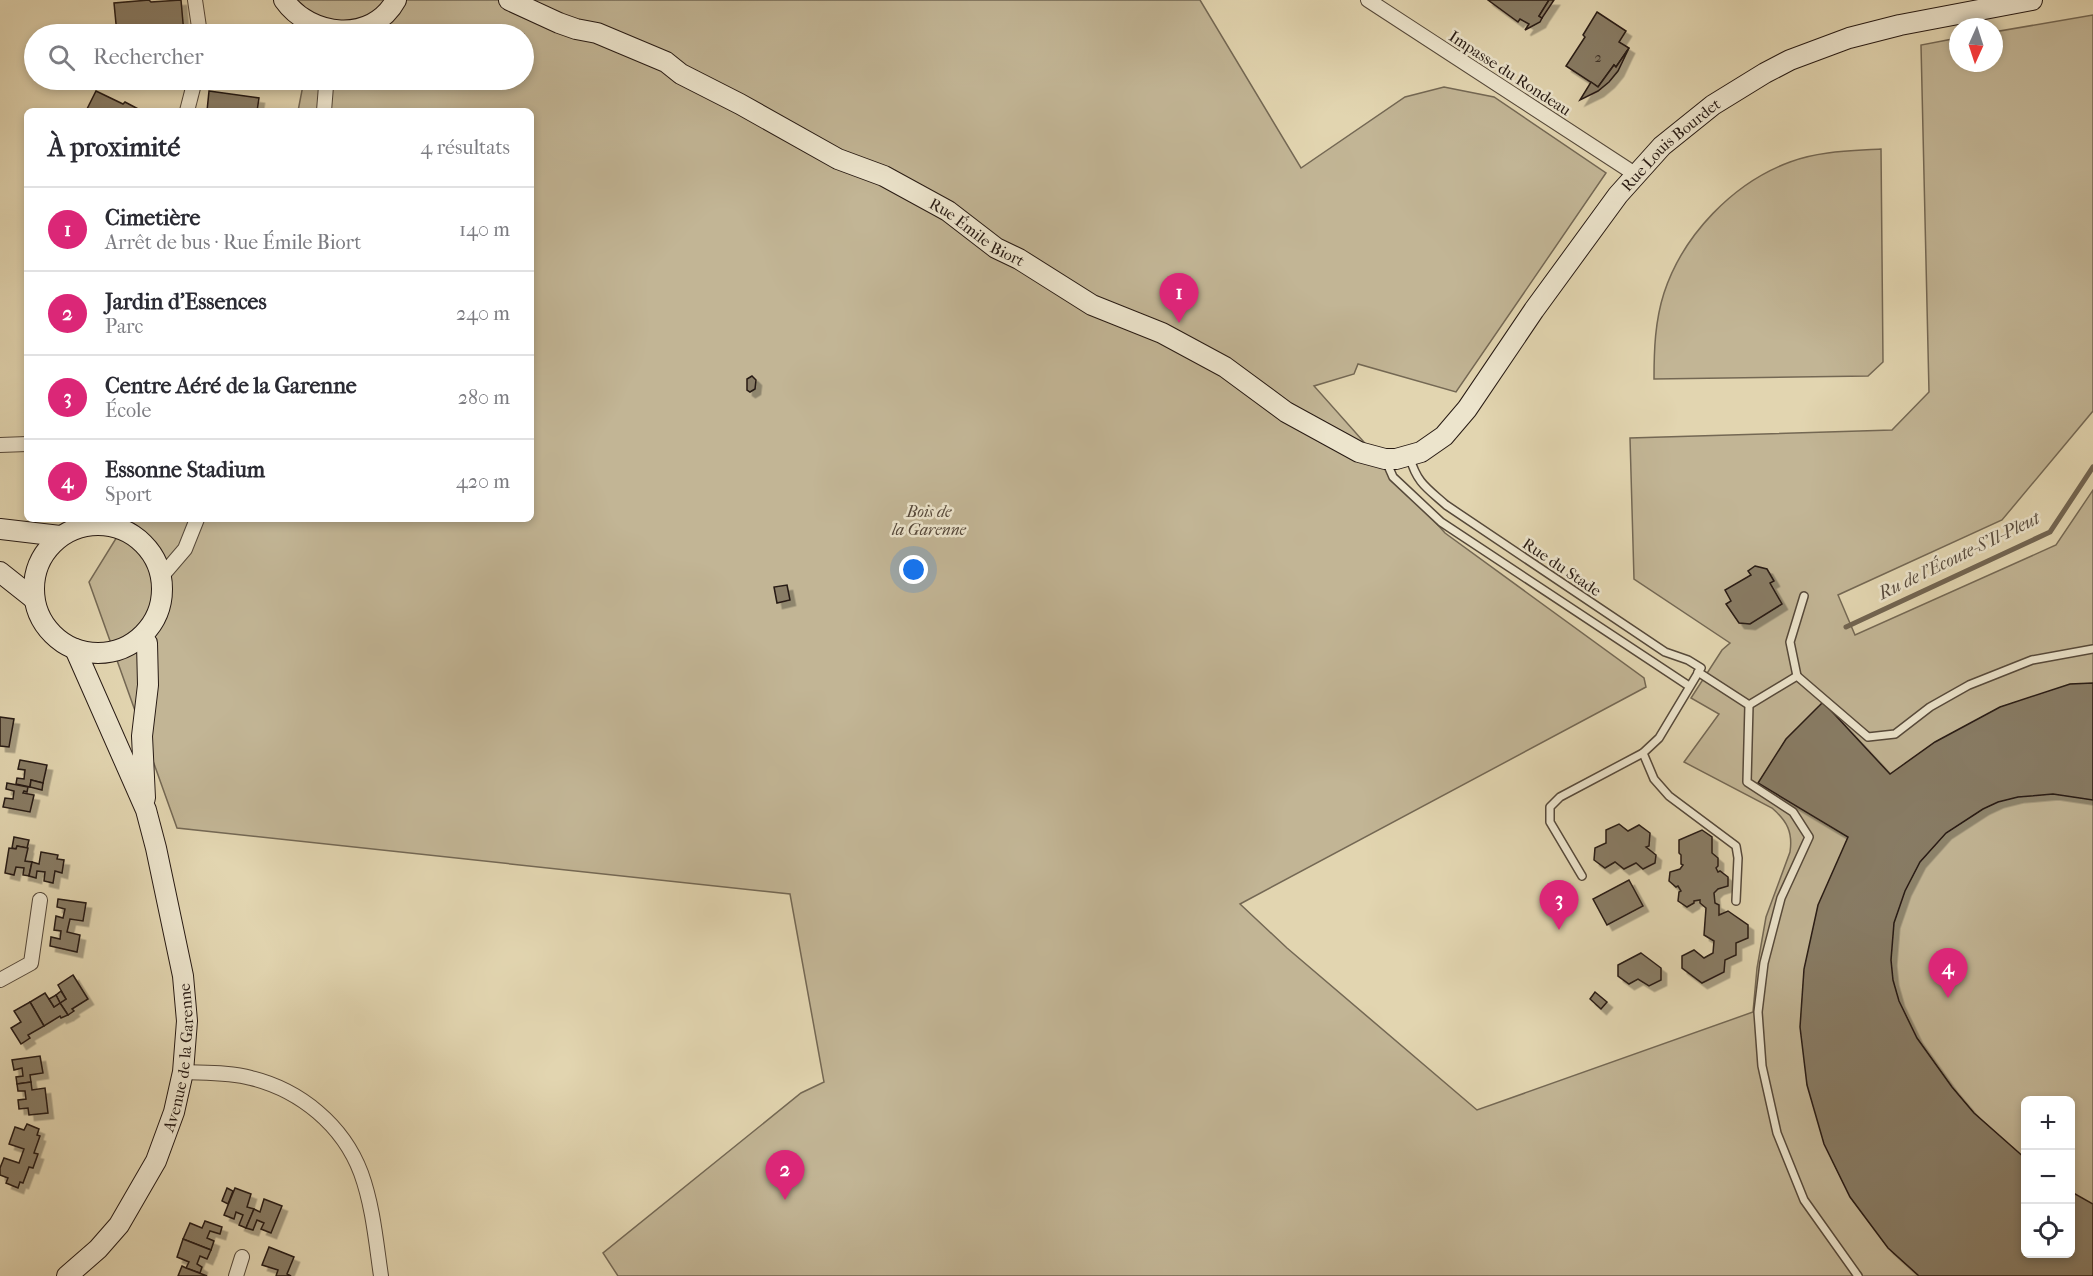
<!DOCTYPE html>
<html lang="fr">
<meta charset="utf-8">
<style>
body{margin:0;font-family:"IM FELL French Canon",serif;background:#f2f2f3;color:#2b2b33}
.controls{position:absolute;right:18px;bottom:18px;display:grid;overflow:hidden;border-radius:9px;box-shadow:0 3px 9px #0003}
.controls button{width:54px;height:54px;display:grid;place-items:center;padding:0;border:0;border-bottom:2px solid #e1e1e2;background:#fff;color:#2b2b33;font:30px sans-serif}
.compass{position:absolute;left:1949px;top:18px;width:54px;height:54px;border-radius:50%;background:#fff;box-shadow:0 3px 9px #0003;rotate:183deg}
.you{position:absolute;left:914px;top:570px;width:21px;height:21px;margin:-15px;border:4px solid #fff;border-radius:50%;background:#1a73e8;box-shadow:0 0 0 9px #1a73e833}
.badge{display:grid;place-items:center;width:39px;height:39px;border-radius:50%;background:#db2777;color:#fff;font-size:20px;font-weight:700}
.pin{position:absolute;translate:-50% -50px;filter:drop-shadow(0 2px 3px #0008)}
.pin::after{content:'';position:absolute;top:32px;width:21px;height:18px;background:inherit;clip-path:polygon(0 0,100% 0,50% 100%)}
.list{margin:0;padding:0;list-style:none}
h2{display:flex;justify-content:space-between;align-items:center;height:78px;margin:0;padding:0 24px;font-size:26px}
h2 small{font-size:20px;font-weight:400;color:#7c7c81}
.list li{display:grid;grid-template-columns:39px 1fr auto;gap:18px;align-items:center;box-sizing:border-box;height:84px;padding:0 24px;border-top:2px solid #e1e1e2}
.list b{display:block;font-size:22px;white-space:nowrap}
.list p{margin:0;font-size:20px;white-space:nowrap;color:#7c7c81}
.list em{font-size:20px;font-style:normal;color:#7c7c81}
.icon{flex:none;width:33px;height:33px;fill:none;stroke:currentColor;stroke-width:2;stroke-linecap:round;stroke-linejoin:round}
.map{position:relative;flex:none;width:2093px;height:1276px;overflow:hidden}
.search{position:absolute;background:#fff;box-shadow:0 3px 9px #0003;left:24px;top:24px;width:510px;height:66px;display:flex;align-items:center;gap:15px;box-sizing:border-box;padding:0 21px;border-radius:33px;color:#7c7c81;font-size:22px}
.panel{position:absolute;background:#fff;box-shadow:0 3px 9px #0003;left:24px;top:108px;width:510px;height:414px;border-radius:9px}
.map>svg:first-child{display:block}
.green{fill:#c2b595;stroke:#746854;stroke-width:1.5;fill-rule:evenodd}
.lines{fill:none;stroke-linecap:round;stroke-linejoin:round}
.stream{stroke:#716451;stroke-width:5}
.building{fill:#887b65;stroke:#271a13;stroke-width:1.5;filter:url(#shadow)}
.lane-casing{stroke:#56493a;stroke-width:10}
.street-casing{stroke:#56493a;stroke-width:16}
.secondary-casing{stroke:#271a13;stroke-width:22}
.lane{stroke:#ece4cc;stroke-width:7}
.street{stroke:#ece4cc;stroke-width:14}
.secondary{stroke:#ece4cc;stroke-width:20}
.labels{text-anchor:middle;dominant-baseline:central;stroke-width:5;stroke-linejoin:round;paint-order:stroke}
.number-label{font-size:14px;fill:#3f3228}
.street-label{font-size:16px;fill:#271a13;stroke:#ece4cc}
.park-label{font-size:16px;font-style:italic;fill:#56483a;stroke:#ece4cc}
.water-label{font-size:18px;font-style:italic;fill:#584b3d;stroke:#ece4cc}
</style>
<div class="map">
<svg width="2093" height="1276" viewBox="0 0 2093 1276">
<defs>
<filter id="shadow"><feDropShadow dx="5.5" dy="5.5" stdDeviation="0" flood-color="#0004"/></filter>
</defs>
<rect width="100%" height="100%" fill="#e2d5b0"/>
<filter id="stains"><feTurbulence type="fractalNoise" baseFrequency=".00333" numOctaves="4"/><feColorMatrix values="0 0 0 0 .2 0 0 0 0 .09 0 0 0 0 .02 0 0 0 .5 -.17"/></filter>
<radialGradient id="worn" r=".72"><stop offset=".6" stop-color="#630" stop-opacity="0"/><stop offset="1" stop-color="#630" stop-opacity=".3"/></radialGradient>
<g class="green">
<path d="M294,0h906l101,168 104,-71 39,-10 50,10 112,76 -150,219 -98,-28 -4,10 -40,12 131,147 199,145 2,9 -406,217 47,44 190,162 276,-98 4,-44 9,-51 24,-65c3,-20 -3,-31 -18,-44l-88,-46 35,-48 -28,-16 31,-48 8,-7 -96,-64 -4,-141 262,-8 37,-38 -8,-347 37,-7v25h36v-31l99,-17v396l-91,109 -164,75 17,40 201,-90 37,-55v786h-1475l-15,-23 198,-160 23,-11 -34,-188 -613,-66 -88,-246 39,-63h403v-408h-233l6,-31h220v-46h-195l-6,-13zM2026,1100h44v154h-44z"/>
<path d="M1881,149l2,213 -15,14 -214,3c0,-29 1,-58 10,-86 19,-58 69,-110 126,-131 29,-11 61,-11 91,-13z"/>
</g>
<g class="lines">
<polyline class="stream" points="1846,627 2050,532 2093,467"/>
</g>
<g class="building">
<polygon points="149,0 151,2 181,0 184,34 117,34 114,3"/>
<polygon points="1488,0 1549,0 1539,16 1542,18 1540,22 1525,30 1529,24 1520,19 1518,22"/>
<polygon points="1549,0 1554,0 1542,18 1539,16"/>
<polygon points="1597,12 1626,31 1619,42 1629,48 1616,67 1614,65 1598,87 1566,66 1585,37 1583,35"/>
<polygon points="1629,48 1618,71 1609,82 1598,91 1580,100 1591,82 1598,87 1614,65 1616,67"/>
<polygon points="96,91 123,104 125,102 142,111 86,111"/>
<polygon points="209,91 259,98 257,111 207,111"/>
<polygon points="752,376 756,380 755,389 750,392 747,390 747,379"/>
<polygon points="1755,566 1767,569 1774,581 1770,583 1782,604 1750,624 1739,623 1726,604 1731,601 1725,590 1751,575 1748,571"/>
<polygon points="787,585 790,600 777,603 774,587"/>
<polygon points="2093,683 2093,800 2053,794 2018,797 1998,802 1983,809 1946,833 1920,862 1905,891 1894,923 1891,960 1893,980 1899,1001 1917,1038 1952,1087 1974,1113 2026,1159 2026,1254 2070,1254 2070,1191 2093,1204 2093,1276 1919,1276 1888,1248 1850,1197 1824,1144 1807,1085 1800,1027 1804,969 1818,905 1848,837 1758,783 1786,739 1823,702 1890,774 1935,742 2000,707 2070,684"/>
<polygon points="0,717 14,719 9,747 0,746"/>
<polygon points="20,760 47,765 43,783 31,780 30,787 16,784 17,778 24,779 25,770 18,769"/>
<polygon points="31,780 43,783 42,790 30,787"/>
<polygon points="7,783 28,787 27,792 24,791 23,793 34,795 30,812 3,807 5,798 13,799 14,791 6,789"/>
<polygon points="1619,824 1628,831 1639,825 1650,833 1649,846 1646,847 1656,855 1655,863 1643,869 1636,863 1624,869 1615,862 1605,868 1594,860 1595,848 1606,843 1606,830"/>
<polygon points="1702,830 1712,837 1712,853 1718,858 1718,866 1716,868 1718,872 1720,871 1728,877 1728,886 1718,889 1714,893 1715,903 1719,905 1719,915 1728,911 1748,925 1748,938 1736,943 1736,955 1725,960 1724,972 1702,983 1682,968 1682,956 1694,950 1704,958 1713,953 1714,941 1704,935 1706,908 1700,903 1700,900 1694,901 1694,903 1687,907 1678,901 1679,892 1681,891 1678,886 1676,887 1669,881 1670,872 1680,869 1683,865 1681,864 1681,855 1679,853 1679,840"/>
<polygon points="14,837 29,840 27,848 17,846 16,849 12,848"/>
<polygon points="17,846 28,848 25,861 32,862 29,876 23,875 24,868 16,867 14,875 5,873 9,848 16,849"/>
<polygon points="41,852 58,855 57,859 64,860 62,873 55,871 53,883 44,881 45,872 37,871 36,878 29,876 32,862 39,864"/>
<polygon points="1629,880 1643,906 1607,925 1593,899"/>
<polygon points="58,899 86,903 83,921 70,919 67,932 80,935 77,952 50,946 51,937 60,939 61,931 54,930 56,916 63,918 65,909 57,907"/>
<polygon points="1641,953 1661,968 1661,980 1649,986 1638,979 1629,984 1618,976 1618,965"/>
<polygon points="73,975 88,999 72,1009 74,1011 68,1015 60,1003 66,999 58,985"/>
<polygon points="61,991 66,999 60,1003 56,995"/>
<polygon points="1595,992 1607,1002 1601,1009 1590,999"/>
<polygon points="45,993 54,1007 60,1003 68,1015 61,1018 60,1016 44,1026 30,1002"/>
<polygon points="56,995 60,1003 54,1007 49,999"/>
<polygon points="30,1002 44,1026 28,1035 30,1038 21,1044 11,1028 21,1022 14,1011"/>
<polygon points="40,1056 43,1073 30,1075 31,1082 17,1084 16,1077 23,1076 22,1068 14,1070 12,1060"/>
<polygon points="31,1082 32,1090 45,1088 48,1113 29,1115 28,1108 19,1109 18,1100 26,1099 25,1091 18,1091 17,1084"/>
<polygon points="27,1124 39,1129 37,1135 40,1136 34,1153 38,1154 33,1168 29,1167 23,1183 20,1182 18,1188 6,1183 8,1178 0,1175 0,1168 4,1158 19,1163 24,1149 9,1144 15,1127 24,1130"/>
<polygon points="227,1188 233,1191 228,1204 222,1201"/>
<polygon points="235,1188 251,1194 247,1207 254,1209 246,1228 239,1225 243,1215 236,1212 234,1219 224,1215"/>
<polygon points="264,1199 282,1206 271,1233 261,1229 264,1223 257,1220 253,1230 246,1228 254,1209 260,1212"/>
<polygon points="205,1221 222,1227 220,1234 210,1231 207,1238 214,1241 211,1250 183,1239 190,1223 202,1228"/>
<polygon points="183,1239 211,1250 207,1259 200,1256 197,1264 202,1267 200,1273 186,1268 189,1262 177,1257"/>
<polygon points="269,1247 294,1257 287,1274 291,1276 276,1276 278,1270 262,1265"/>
<polygon points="182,1266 186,1268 207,1276 178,1276"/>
</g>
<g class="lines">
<g class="lane-casing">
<g id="lane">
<path d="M1410,458c7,25 17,30 36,47l219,147 23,8 13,8 -42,70 -16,15 -83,44 -10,10v15l32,54"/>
<polyline points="1386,461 1393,477 1441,522 1689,686"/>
<polyline points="1698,672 1749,705 1747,782 1793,812 1809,837 1781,898 1764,963 1758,1012 1762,1066 1777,1133 1804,1200 1858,1276"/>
<polyline points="1797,676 1790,642 1804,596"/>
<polyline points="1749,705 1797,676 1868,737 1895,734 1930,707 1969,685 2032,660 2093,649"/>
<polyline points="1643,753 1654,779 1669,796 1736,846 1738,858 1736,901"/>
</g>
</g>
<g class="street-casing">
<g id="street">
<polyline points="195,0 200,34"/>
<polyline points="1368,0 1635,174"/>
<polyline points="187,111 195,80"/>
<polyline points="324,111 326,86 325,80"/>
<polyline points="0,445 27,444"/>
<polyline points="103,525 112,519"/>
<polyline points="161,577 185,549 197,519"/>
<polyline points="0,980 31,963 40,900"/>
<path d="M183,1072c22,1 47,0 68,6 49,12 92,47 110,95 12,33 15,69 20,103"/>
<polyline points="236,1276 242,1257"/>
</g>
</g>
<g class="secondary-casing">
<g id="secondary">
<path d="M284,0c26,37 88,44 112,0"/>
<path id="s1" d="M509,0l50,23 17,6 21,4 69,29 15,12 59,30 98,55 46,17 64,35 48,37 23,11 73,46 70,28 63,34 61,45 73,40 26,7h11l25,-7 23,-16 23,-27 67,-99 84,-115 44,-49 51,-41 52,-32 25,-13 59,-22 51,-13 132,-25"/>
<circle cx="98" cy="589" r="64"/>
<polyline points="0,529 60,536"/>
<polyline points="0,572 34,599"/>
<polyline points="141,637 147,643 148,685 142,736 145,798"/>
<path id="s2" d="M67,1276l31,-27 21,-24 37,-64 18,-49 9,-40 4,-51 -4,-45 -27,-128 -10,-38 -71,-161"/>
</g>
</g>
<use href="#lane" class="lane"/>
<use href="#street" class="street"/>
<use href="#secondary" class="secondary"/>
</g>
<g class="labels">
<g class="number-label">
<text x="1598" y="57">2</text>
</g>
<g class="street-label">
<text transform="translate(1510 73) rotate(33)">Impasse du Rondeau</text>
<text stroke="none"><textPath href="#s1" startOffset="1430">Rue Louis Bourdet</textPath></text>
<text stroke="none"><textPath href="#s1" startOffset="525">Rue Émile Biort</textPath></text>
<text transform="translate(1562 567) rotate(34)">Rue du Stade</text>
<text stroke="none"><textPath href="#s2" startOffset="254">Avenue de la Garenne</textPath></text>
</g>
<g class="park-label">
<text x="929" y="511">Bois de<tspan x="929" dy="18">la Garenne</tspan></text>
</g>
<g class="water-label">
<text transform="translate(1959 556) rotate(-26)">Ru de l'Écoute-S'Il-Pleut</text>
</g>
</g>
<rect width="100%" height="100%" filter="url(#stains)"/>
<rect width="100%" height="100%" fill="url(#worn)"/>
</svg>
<div class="controls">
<button>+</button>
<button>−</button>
<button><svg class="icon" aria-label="locate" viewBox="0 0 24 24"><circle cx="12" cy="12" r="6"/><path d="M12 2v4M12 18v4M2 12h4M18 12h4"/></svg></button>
</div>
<svg class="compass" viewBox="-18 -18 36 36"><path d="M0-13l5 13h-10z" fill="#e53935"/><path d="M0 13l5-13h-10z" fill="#7c7c81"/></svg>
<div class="you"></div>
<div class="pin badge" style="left:1179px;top:323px">1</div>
<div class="pin badge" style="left:785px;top:1200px">2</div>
<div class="pin badge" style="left:1559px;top:930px">3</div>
<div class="pin badge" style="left:1948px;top:998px">4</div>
<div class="search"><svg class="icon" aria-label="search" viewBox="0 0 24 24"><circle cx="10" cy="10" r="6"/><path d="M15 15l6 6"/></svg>Rechercher</div>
<section class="panel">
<h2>À proximité<small>4 résultats</small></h2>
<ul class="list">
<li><span class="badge">1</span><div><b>Cimetière</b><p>Arrêt de bus · Rue Émile Biort</p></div><em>140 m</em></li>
<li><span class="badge">2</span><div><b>Jardin d'Essences</b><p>Parc</p></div><em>240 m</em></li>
<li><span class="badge">3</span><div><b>Centre Aéré de la Garenne</b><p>École</p></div><em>280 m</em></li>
<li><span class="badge">4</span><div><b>Essonne Stadium</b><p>Sport</p></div><em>420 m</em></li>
</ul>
</section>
</div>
